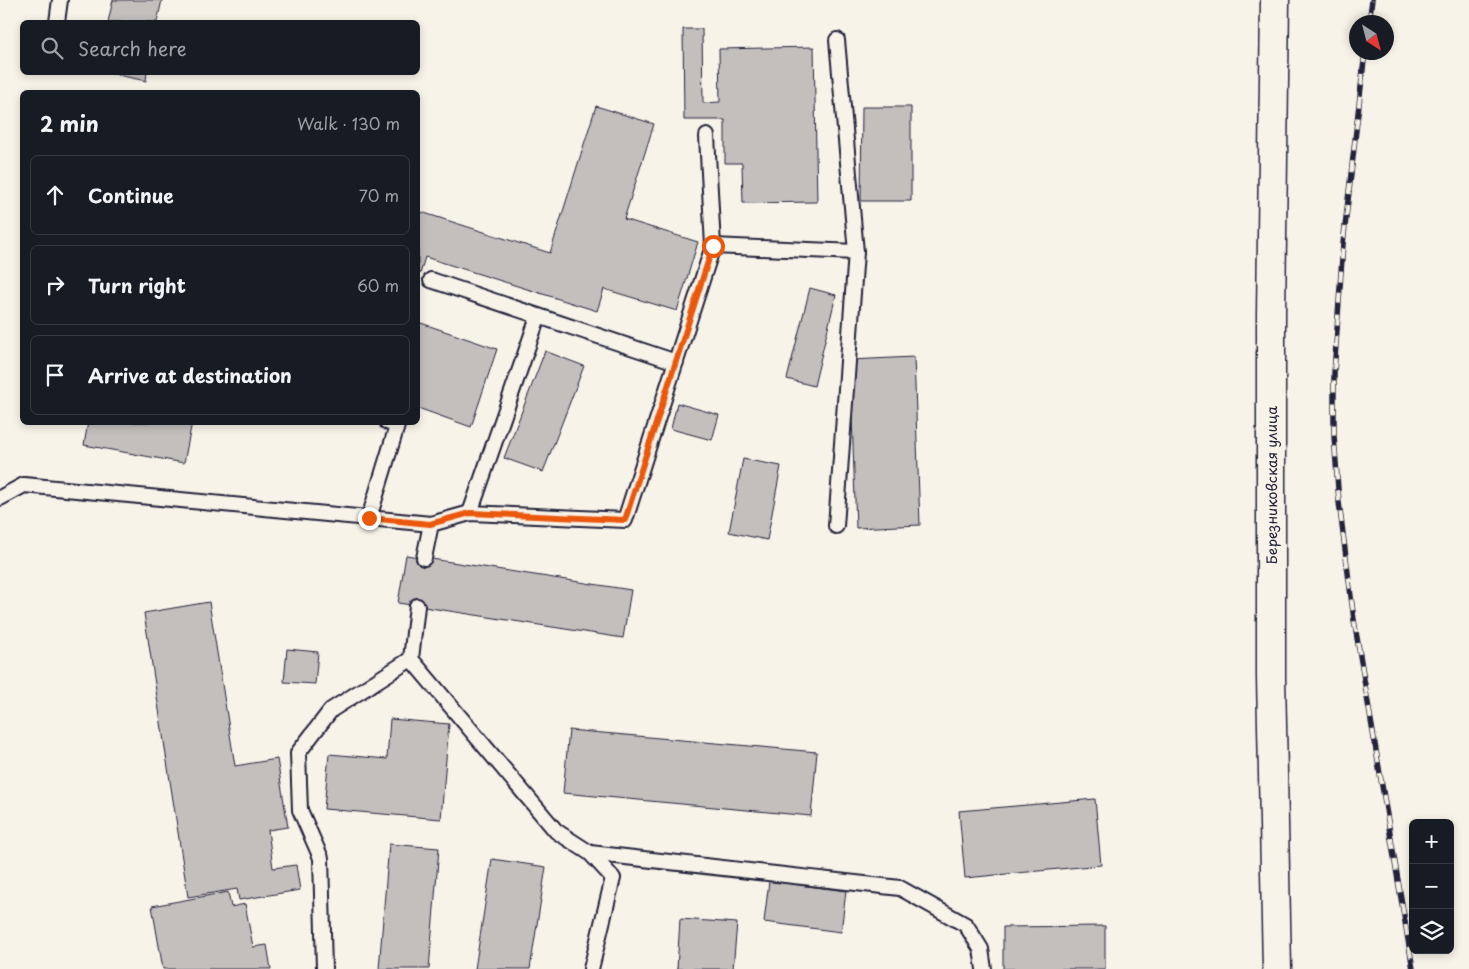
<!DOCTYPE html>
<meta charset="utf-8">
<style>
body{margin:0;font-family:"Playpen Sans",sans-serif;background:#20242c;color:#f1f3f6}
.controls{position:absolute;right:15px;bottom:15px;display:grid;overflow:hidden;border-radius:8px;box-shadow:0 2px 8px #0003}
.controls button{width:45px;height:45px;display:grid;place-items:center;padding:0;border:0;border-bottom:1px solid #363941;background:#171b24;color:#f1f3f6;font:25px sans-serif}
.compass{position:absolute;left:1349px;top:15px;width:45px;height:45px;border-radius:50%;background:#171b24;box-shadow:0 2px 8px #0003;rotate:144deg}
.stop{position:absolute;width:15px;height:15px;margin:-11px;border:4px solid #ea580c;border-radius:50%;background:#fff}
.stop.end{background:#ea580c;border-color:#fff;box-shadow:0 1px 5px #0008}
.list{margin:0;padding:0;list-style:none}
h2{display:flex;justify-content:space-between;align-items:center;height:65px;margin:0;padding:0 20px;font-size:21px}
h2 small{font-size:16px;font-weight:400;color:#9ea1a6}
.list li{display:grid;grid-template-columns:32px 1fr auto;gap:15px;align-items:center;box-sizing:border-box;height:80px;margin:0 10px 10px;padding:0 10px;border:1px solid #363941;border-radius:8px}
.list b{display:block;font-size:19px;white-space:nowrap}
.list em{font-size:16px;font-style:normal;color:#9ea1a6}
.icon{flex:none;width:28px;height:28px;fill:none;stroke:currentColor;stroke-width:2;stroke-linecap:round;stroke-linejoin:round}
.map{position:relative;flex:none;width:1469px;height:969px;overflow:hidden}
.search{position:absolute;background:#171b24;box-shadow:0 2px 8px #0003;left:20px;top:20px;width:400px;height:55px;display:flex;align-items:center;gap:12px;box-sizing:border-box;padding:0 18px;border-radius:8px;color:#9ea1a6;font-size:19px}
.panel{position:absolute;background:#171b24;box-shadow:0 2px 8px #0003;left:20px;top:90px;width:400px;height:335px;border-radius:8px}
.map>svg:first-child{display:block}
.building{fill:#c2bfbd;stroke:#22223b}
.lines{fill:none;stroke-linecap:round;stroke-linejoin:round}
.lane-casing{stroke:#22223b;stroke-width:18}
.secondary-casing{stroke:#22223b;stroke-width:31}
.lane{stroke:#f7f3e8;stroke-width:14}
.secondary{stroke:#f7f3e8;stroke-width:28}
.rail-casing{stroke:#22223b;stroke-width:5.5}
.rail{stroke:#f7f3e8;stroke-width:4;stroke-dasharray:11;stroke-linecap:butt}
.route{stroke:#ea580c;stroke-width:6}
.labels{text-anchor:middle;dominant-baseline:central;stroke-width:4;stroke-linejoin:round;paint-order:stroke}
.street-label{font-size:14px;fill:#22223b;stroke:#f7f3e8}
</style>
<div class="map">
<svg width="1469" height="969" viewBox="0 0 1469 969">
<rect width="100%" height="100%" fill="#f7f3e8"/>
<filter id="ink" filterUnits="userSpaceOnUse"><feTurbulence type="fractalNoise" baseFrequency=".02" numOctaves="2"/><feDisplacementMap in="SourceGraphic" scale="10" xChannelSelector="R" yChannelSelector="G"/><feConvolveMatrix kernelMatrix="1 2 1 2 8 2 1 2 1" color-interpolation-filters="sRGB"/></filter>
<g filter="url(#ink)">
<g class="building">
<polygon points="113,0 162,0 157,22 108,22"/>
<polygon points="683,29 702,29 703,103 720,102 719,49 814,47 817,202 743,203 742,163 725,163 725,120 684,120"/>
<polygon points="104,72 147,72 146,81"/>
<polygon points="596,106 654,124 624,219 698,242 677,311 604,289 597,311 425,257 420,274 418,274 418,211 550,253"/>
<polygon points="862,107 911,107 911,201 861,201"/>
<polygon points="810,288 836,295 814,386 787,379"/>
<polygon points="418,322 497,349 471,427 418,408"/>
<polygon points="545,351 584,366 543,472 504,458"/>
<polygon points="914,357 920,525 856,528 850,360"/>
<polygon points="677,403 719,415 712,440 671,429"/>
<polygon points="88,422 192,422 184,463 84,445"/>
<polygon points="743,459 781,466 767,540 729,532"/>
<polygon points="406,555 631,590 623,638 398,603"/>
<polygon points="209,602 235,766 277,759 288,827 268,830 273,868 296,865 300,890 239,900 237,889 188,897 144,613"/>
<polygon points="287,649 318,652 315,684 284,682"/>
<polygon points="390,719 449,724 441,819 324,809 329,754 387,759"/>
<polygon points="569,730 817,752 811,816 563,793"/>
<polygon points="1095,799 1101,865 965,878 959,811"/>
<polygon points="389,844 439,848 429,969 379,969"/>
<polygon points="492,859 546,867 530,969 475,969"/>
<polygon points="769,881 846,891 841,932 764,922"/>
<polygon points="228,892 231,907 245,904 253,947 267,945 271,969 163,969 152,906"/>
<polygon points="680,919 737,923 733,969 677,969"/>
<polygon points="1105,926 1105,969 1003,969 1003,927"/>
</g>
<g class="lines">
<g class="lane-casing">
<g id="lane">
<polyline points="57,22 60,0"/>
<polyline points="837,40 856,252"/>
<polyline points="707,136 713,246"/>
<polyline points="431,280 676,362"/>
<polyline points="0,498 24,485 431,524 470,513 625,520 713,246 856,252 836,526"/>
<polyline points="470,513 538,317"/>
<polyline points="369,518 397,426 387,422"/>
<polyline points="424,558 431,524"/>
<polyline points="417,606 411,659 556,831 590,853 613,878 591,969"/>
<polyline points="590,853 900,888 966,925 981,949 984,969"/>
<polyline points="324,969 321,858 300,810 298,753 331,710 411,659"/>
</g>
</g>
<g class="secondary-casing">
<polyline id="secondary" points="1275,0 1271,315 1271,677 1277,969"/>
</g>
<use href="#lane" class="lane"/>
<use href="#secondary" class="secondary"/>
<g class="rail-casing">
<g id="rail">
<polyline points="1369,22 1372,0"/>
<polyline points="1365,52 1343,244 1334,373 1334,436 1339,502 1354,620 1413,969"/>
</g>
</g>
<use href="#rail" class="rail"/>
</g>
</g>
<g class="lines" filter="url(#ink)">
<polyline class="route" points="369,518 430,524 470,513 625,520 713,246"/>
</g>
<g class="labels">
<g class="street-label">
<text transform="translate(1271 485) rotate(-90)">Березниковская улица</text>
</g>
</g>
</svg>
<div class="controls">
<button>+</button>
<button>−</button>
<button><svg class="icon" aria-label="layers" viewBox="0 0 24 24"><path d="M12 4l9 5-9 5-9-5zM3 14l9 5 9-5"/></svg></button>
</div>
<svg class="compass" viewBox="-18 -18 36 36"><path d="M0-13l5 13h-10z" fill="#e53935"/><path d="M0 13l5-13h-10z" fill="#9ea1a6"/></svg>
<div class="stop" style="left:713px;top:246px"></div>
<div class="stop end" style="left:369px;top:518px"></div>
<div class="search"><svg class="icon" aria-label="search" viewBox="0 0 24 24"><circle cx="10" cy="10" r="6"/><path d="M15 15l6 6"/></svg>Search here</div>
<section class="panel">
<h2>2 min<small>Walk · 130 m</small></h2>
<ul class="list">
<li><svg class="icon" aria-label="ahead" viewBox="0 0 24 24"><path d="M12 20V5M6 11l6-6 6 6"/></svg><div><b>Continue</b></div><em>70 m</em></li>
<li><svg class="icon" aria-label="right" viewBox="0 0 24 24"><path d="M7 20v-9h11M14 6l5 5-5 5"/></svg><div><b>Turn right</b></div><em>60 m</em></li>
<li><svg class="icon" aria-label="arrive" viewBox="0 0 24 24"><path d="M6 21V4h12l-3 4 3 4H6"/></svg><div><b>Arrive at destination</b></div></li>
</ul>
</section>
</div>
